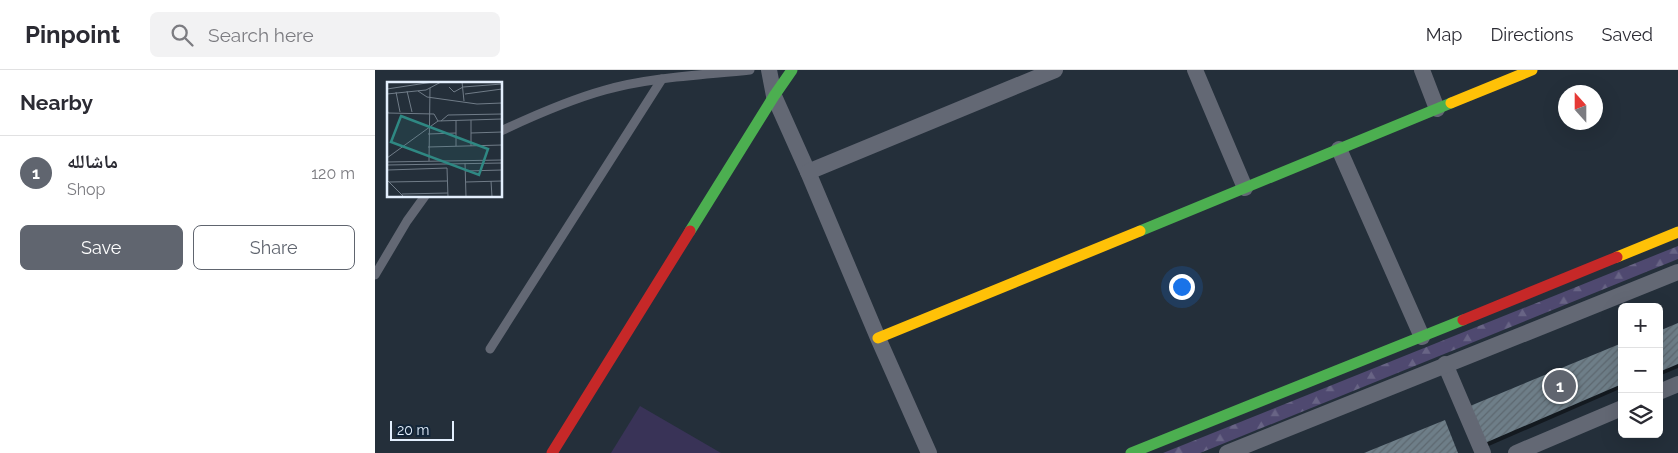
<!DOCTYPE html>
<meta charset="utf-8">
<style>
body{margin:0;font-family:Raleway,"Noto Naskh Arabic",sans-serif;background:#f2f2f3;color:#2b2b33}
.controls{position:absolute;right:15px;bottom:15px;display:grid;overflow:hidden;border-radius:8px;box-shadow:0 5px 20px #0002}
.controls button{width:45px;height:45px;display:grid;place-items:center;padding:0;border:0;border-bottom:1px solid #e1e1e2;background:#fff;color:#2b2b33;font:25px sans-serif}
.compass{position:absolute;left:1183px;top:15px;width:45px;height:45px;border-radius:50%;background:#fff;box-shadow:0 5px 20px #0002;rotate:339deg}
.scale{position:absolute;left:15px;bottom:12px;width:64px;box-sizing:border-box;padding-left:5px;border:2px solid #e3effd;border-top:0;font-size:14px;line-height:18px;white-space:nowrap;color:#e3effd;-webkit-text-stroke:4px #122538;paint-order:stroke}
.you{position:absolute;left:806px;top:216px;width:18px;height:18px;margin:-12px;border:4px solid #fff;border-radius:50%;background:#1a73e8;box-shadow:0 0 0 8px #1a73e833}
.badge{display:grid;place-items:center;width:32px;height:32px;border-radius:50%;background:#60656f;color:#fff;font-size:16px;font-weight:700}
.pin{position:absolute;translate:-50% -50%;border:2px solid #fff;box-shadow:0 1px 5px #0006}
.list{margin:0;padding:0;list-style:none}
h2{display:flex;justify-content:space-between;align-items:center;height:65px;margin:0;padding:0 20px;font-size:21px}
h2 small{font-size:16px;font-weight:400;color:#7c7c81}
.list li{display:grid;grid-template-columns:32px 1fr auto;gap:15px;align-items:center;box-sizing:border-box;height:75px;padding:0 20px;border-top:1px solid #e1e1e2}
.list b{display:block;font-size:19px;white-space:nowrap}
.list p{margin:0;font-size:16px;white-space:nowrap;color:#7c7c81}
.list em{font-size:16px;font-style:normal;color:#7c7c81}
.actions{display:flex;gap:10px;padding:15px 20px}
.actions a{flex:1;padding:11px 0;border:1px solid #60656f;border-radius:8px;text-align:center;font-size:18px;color:#60656f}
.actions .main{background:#60656f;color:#fff}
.icon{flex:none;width:28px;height:28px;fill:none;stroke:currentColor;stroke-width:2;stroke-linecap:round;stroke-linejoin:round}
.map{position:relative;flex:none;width:1303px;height:383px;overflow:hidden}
header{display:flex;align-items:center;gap:30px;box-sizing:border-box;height:70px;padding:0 25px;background:#fff;border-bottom:1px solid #e1e1e2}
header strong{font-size:24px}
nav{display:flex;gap:28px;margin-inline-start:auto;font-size:18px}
.search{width:350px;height:45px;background:#f2f2f3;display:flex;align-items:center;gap:12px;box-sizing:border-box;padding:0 18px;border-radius:8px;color:#7c7c81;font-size:19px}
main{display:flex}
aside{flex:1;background:#fff}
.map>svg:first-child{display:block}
.forest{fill:url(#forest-firs)}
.pitch{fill:#393357}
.shadow{fill:#0007}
.building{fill:url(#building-hatch)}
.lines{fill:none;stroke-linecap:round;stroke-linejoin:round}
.lane{stroke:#636874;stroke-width:9}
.street{stroke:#636874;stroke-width:16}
.fast{stroke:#4caf50;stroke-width:11}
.slow{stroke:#ffc107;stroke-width:11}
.jam{stroke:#c62828;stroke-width:11}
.inset-road{fill:none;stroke:#707c88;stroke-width:1}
.view{fill:#2f8883;fill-opacity:0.15;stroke:#2f8883;stroke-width:2.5}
.inset-edge{fill:none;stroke:#e3effd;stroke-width:2.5}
</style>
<header>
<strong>Pinpoint</strong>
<div class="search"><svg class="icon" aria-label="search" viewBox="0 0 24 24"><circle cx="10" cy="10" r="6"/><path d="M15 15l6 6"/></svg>Search here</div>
<nav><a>Map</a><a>Directions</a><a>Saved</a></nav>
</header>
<main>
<aside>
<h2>Nearby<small></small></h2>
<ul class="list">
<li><span class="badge">1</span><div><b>ماشالله</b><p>Shop</p></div><em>120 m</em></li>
</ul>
<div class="actions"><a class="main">Save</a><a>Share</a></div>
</aside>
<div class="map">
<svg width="1303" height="383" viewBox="0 0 1303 383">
<defs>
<pattern id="forest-firs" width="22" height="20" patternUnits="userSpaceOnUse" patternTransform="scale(1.25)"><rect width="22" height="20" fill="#4f4970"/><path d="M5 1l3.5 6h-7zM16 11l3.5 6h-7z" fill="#686485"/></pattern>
<pattern id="building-hatch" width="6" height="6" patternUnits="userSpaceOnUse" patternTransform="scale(1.25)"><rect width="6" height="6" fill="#6e7e88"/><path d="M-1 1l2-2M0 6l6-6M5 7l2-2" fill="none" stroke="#5d6870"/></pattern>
</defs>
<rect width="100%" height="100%" fill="#242f3a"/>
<polygon class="forest" points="1303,176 1303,189 835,379 825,383 788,383"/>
<polygon class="pitch" points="265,336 346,383 236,383"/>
<g class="shadow">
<polygon points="1303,254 1303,298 1284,306 1284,262"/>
<polygon points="1247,275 1247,318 1100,382 1086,347"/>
</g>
<g class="building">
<polygon points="1303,253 1303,294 1284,302 1284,261"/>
<polygon points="1247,273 1247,314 1110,373 1095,336"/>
<polygon points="1070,350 1083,383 989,383"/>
</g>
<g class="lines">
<g class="lane">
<path d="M126,61c34,-16 68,-31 104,-41 45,-13 99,-15 145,-20"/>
<polyline points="0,205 32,151 50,126"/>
<polyline points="115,279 287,9"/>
</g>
<g class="street">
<polyline points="394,0 399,26 433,102 503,268 554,383"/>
<polyline points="820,0 870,118"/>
<polyline points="1047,0 1062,39"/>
<polyline points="964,79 1047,267"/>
<polyline points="433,102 680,0"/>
<polyline points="1070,294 1108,383"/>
<polyline points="1284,322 1303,314"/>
<polyline points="852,383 1303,202"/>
<polyline points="1141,383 1247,338"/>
</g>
<g class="fast">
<polyline points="315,161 399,26 417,0"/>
<polyline points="765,161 1076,33"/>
<polyline points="756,383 1088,250"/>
</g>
<g class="slow">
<polyline points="1076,33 1157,0"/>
<polyline points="1242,187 1303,162"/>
<polyline points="503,268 765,161"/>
</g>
<g class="jam">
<polyline points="1088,250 1242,187"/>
<polyline points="177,383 315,161"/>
</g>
</g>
<g transform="translate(12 12)">
<rect width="115" height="115" fill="#242f3a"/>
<path class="inset-road" d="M75,0l2,19M62,5l5,5 9,-5 39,-3M0,7l46,-7M20,9l5,21M31,9l9,6 50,7 25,-1M9,10l4,20M0,12l39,-4 15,-8M78,12l37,-5M0,27l1,4 46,1 4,7M69,38v26M84,38v26M54,39l7,-6 54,-1M84,51l31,-1M41,52l28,-1M41,65l74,-2M0,76l51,-37 64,-2M42,79l1,-73M0,80l115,-2M78,81l1,34M0,83l115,-2M60,86l1,29M1,88l59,-2M79,89l36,-1M0,98l17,17M104,99l1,16M2,100l58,-1M79,100l36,-1M15,112l46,-1"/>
<path class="view" d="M14,34l87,33 -9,26 -88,-33z"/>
<rect width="115" height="115" class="inset-edge"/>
</g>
</svg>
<div class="controls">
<button>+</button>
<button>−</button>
<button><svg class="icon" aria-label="layers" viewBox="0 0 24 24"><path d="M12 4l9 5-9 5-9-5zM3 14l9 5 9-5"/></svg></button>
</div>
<svg class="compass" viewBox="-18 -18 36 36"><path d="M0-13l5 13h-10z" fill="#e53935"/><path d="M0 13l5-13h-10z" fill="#7c7c81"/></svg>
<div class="scale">20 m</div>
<div class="you"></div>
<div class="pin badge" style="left:1185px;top:316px">1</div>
</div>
</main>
